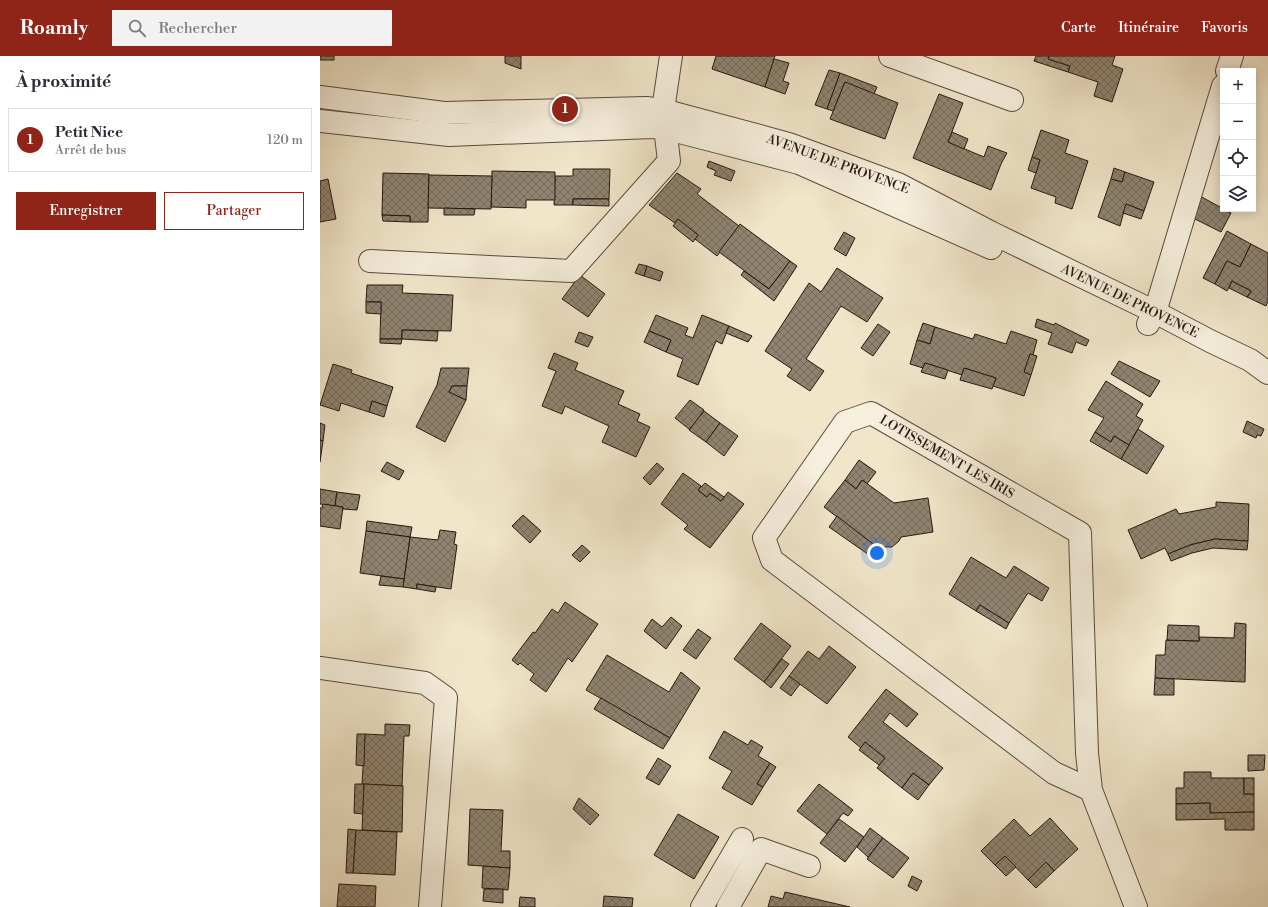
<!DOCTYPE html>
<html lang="fr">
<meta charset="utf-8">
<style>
body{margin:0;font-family:"Libre Bodoni",serif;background:#f2f2f3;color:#2b2b33}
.controls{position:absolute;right:12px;top:12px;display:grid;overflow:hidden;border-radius:0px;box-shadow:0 2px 10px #0003}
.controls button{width:36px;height:36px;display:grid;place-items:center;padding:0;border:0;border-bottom:1px solid #e1e1e2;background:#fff;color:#2b2b33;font:20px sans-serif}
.you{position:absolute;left:557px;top:497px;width:14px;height:14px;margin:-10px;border:3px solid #fff;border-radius:50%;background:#1a73e8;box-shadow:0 0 0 6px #1a73e833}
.badge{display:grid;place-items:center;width:26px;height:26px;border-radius:50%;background:#8f2418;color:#fff;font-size:13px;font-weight:700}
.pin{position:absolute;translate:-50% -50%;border:2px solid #fff;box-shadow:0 1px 4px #0006}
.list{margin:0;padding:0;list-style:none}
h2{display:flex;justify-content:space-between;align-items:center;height:52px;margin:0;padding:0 16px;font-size:17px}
h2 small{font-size:13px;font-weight:400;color:#7c7c81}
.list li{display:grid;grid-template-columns:26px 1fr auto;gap:12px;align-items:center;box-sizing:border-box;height:64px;margin:0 8px 8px;padding:0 8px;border:1px solid #e1e1e2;border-radius:0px}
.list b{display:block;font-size:15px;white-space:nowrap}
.list p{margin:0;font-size:13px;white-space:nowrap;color:#7c7c81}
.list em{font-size:13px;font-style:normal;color:#7c7c81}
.actions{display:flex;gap:8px;padding:12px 16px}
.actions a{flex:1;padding:9px 0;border:1px solid #8f2418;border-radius:0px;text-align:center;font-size:14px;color:#8f2418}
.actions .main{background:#8f2418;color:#fff}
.icon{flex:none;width:22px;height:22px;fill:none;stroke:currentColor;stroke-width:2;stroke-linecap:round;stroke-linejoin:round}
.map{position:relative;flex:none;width:948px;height:851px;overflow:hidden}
header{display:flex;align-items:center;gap:24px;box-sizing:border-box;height:56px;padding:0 20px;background:#8f2418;color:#fff}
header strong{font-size:19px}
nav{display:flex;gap:22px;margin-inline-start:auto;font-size:14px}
.search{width:280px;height:36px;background:#f2f2f3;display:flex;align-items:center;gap:10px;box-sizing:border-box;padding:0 14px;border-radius:0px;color:#7c7c81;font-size:15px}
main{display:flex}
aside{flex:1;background:#fff}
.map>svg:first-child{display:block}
.building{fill:url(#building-cross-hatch);stroke:#251910}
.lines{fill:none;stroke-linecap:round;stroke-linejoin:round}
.minor-casing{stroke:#584c3e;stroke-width:24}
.minor{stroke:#f6efdd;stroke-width:22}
.labels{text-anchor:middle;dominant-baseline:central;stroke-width:3;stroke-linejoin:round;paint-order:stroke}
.street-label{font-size:13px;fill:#251910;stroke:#f6efdd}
</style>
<header>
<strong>Roamly</strong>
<div class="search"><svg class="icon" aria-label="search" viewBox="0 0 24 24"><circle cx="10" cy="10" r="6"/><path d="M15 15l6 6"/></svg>Rechercher</div>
<nav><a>Carte</a><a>Itinéraire</a><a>Favoris</a></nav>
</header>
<main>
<aside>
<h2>À proximité<small></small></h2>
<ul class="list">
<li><span class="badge">1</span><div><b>Petit Nice</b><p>Arrêt de bus</p></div><em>120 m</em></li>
</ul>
<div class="actions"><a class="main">Enregistrer</a><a>Partager</a></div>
</aside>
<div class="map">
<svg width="948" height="851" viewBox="0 0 948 851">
<defs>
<pattern id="building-cross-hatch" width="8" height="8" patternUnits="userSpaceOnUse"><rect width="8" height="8" fill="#8f8471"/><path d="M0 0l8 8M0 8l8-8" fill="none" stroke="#756b5b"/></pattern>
</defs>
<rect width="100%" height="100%" fill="#f1e6ca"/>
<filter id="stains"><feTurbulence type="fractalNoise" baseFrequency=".005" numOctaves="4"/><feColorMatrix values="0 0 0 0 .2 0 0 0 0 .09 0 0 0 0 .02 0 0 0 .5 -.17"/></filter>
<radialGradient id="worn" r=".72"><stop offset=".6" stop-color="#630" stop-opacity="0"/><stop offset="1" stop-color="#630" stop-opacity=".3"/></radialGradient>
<g class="building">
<rect x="0" y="0" width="14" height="4"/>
<polygon points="185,0 201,0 201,13 185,7"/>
<polygon points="396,0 455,0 445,31 392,13"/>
<polygon points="716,0 729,0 728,3 750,10 748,16 714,5"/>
<polygon points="729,0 795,0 792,9 803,13 792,46 774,40 778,26 748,16 750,10 728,3"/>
<polygon points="454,3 469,7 463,25 469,27 465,38 445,31"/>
<polygon points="509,14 520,17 507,53 495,49"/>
<polygon points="520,17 557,31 554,38 525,26 513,55 507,53"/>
<polygon points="525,26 578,47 565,83 510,63"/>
<polygon points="619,38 643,47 628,86 664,101 668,90 687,97 681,108 671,134 593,102"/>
<polygon points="721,74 749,84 745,97 768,105 752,153 735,147 736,141 711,132 720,104 712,101"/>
<polygon points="632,76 648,83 644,93 628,86"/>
<polygon points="712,101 720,104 716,117 708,114"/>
<polygon points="389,105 415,115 411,125 394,119 396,115 387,111"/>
<polygon points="794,112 805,116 802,126 791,123"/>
<polygon points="253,113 290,113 289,143 253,143 253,149 234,149 235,120 253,120"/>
<polygon points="172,115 235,116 235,144 206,144 206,152 171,151"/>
<polygon points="805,116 834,126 824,155 806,148 800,170 778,161 791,123 802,126"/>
<polygon points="63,117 109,118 108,166 90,166 90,160 62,159"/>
<polygon points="357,117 381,133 377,138 419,170 397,200 375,183 378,179 358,163 355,167 329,149"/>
<polygon points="109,119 172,120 171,153 108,152"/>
<polygon points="8,123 16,163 0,166 0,125"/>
<polygon points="878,139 911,157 901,176 871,161"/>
<polygon points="253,143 289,143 289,150 253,149"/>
<polygon points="806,148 824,155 821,163 803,157"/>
<polygon points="124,152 155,153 154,159 124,159"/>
<polygon points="62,159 90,160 90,166 63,165"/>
<polygon points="358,163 378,179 373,186 353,170"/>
<polygon points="420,168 470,205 449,233 399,196"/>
<polygon points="907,175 931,188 920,211 907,205 895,228 883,222"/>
<polygon points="524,176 535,182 526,200 514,193"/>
<polygon points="931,188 948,197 948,245 946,250 927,241 931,235 912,225 907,235 895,228 907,205 920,211"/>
<polygon points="470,205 477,210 454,245 421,219 424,215 449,233"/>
<polygon points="319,208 327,210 324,220 315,217"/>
<polygon points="327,210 343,216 340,225 324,220"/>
<polygon points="517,212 563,242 547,266 521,250 486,303 504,315 490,335 467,320 472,313 445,295 489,227 501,236"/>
<polygon points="260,219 285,238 268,261 242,243"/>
<polygon points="912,225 931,235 927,241 909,232"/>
<polygon points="47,229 83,229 82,237 133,239 131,275 82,274 82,283 60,283 61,246 46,246"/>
<polygon points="46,246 61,246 61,258 46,257"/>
<polygon points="336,259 368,272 365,279 373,282 382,259 409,270 402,288 396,285 378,329 357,320 363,303 346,296 351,284 329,275"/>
<polygon points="717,263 734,269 735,267 769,284 766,290 756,286 752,297 728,288 732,277 715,271"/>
<polygon points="603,267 615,271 610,288 597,284"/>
<polygon points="558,268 570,276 553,300 541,292"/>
<polygon points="409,270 432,280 428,286 406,277"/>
<polygon points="615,271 653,283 655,278 686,288 691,275 717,284 713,299 710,298 704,316 711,319 704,340 673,330 676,322 644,312 642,319 605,307 603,312 590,308 597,284 610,288"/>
<polygon points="82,274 118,275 117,285 82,283"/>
<polygon points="329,275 351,284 346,296 324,286"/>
<polygon points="259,276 273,281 268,291 255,286"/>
<polygon points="60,283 82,283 81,288 60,287"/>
<polygon points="234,297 258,307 255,314 304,335 298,348 320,358 317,365 330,371 316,401 282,386 289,370 245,350 242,358 222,350 236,315 228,312"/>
<polygon points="710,298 717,300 711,319 704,316"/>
<polygon points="799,305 840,325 830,341 791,318"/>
<polygon points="605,307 628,314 625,323 601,316"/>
<polygon points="13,308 32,314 31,317 73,331 67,350 52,345 49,356 21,347 19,355 0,349"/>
<polygon points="121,312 149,312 147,330 132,330 129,336 146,344 125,386 96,371 117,329"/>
<polygon points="644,312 676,322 672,333 640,324"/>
<polygon points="786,325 823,348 816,360 823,364 809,389 794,380 791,386 775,376 784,362 768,354"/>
<polygon points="132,330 147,330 146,344 129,336"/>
<polygon points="370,344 384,354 375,367 369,373 355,362"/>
<polygon points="52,345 67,350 64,361 49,356"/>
<polygon points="384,355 400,367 386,386 369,374"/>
<polygon points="927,365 944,373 941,380 937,379 936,382 923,376"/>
<polygon points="0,367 5,369 3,385 0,384"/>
<polygon points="400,367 418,380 404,400 386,386"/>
<polygon points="818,373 844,390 827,418 801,403"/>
<polygon points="775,376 791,386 794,380 809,389 801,403 770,385"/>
<polygon points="0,384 3,385 0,406"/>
<polygon points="539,404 556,416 547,428 542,424 536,433 525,424"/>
<polygon points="67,406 84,415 79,424 61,415"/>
<polygon points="337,407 344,413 330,429 323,422"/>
<polygon points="363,417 381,430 378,434 387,441 390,437 401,445 408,436 424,448 390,492 364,473 368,469 341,448"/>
<polygon points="525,424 536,433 542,424 574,447 608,442 613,476 581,481 579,485 572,491 567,491 560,490 558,492 504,451"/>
<polygon points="385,427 404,441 401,445 390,437 387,441 378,434"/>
<polygon points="0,433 17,436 15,450 0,448"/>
<polygon points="17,436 40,439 37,454 23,453 23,451 15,450"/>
<polygon points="896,446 929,448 928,485 895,483 870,489 848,498 845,492 821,503 808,474 856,453 859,458 896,451"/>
<polygon points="3,448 23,451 20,473 0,470 0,452 2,452"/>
<polygon points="203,459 221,475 210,487 192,470"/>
<polygon points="517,460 558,492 552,501 509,471"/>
<polygon points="47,465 92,471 90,481 46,475"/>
<polygon points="120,474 136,476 134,488 137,489 131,533 97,528 97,533 83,531 90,481 118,484"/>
<polygon points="46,475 90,481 84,523 40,517"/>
<polygon points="895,483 928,485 927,494 893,492 872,497 851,505 848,498 870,489"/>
<polygon points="262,489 270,496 260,506 252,499"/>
<polygon points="651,501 686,522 694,510 729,532 722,545 708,537 689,567 660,549 656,555 629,538"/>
<polygon points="61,520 84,523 83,531 59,529"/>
<polygon points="97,528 116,531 115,536 97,533"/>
<polygon points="245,546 278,568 252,606 248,602 226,636 210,624 214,618 200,607 198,609 192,604 213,576 215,577 232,553 238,557"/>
<polygon points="660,549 689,567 686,573 656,555"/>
<polygon points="351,561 362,570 346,593 324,575 332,563 342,571"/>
<polygon points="441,567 471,590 444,626 414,603"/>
<polygon points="915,567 926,568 925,626 835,622 836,599 845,599 846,584 879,585 879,581 914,582"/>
<polygon points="848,569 879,570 879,585 847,584"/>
<polygon points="378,573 391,582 376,603 363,594"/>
<polygon points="509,590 536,611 507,648 469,620 488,595 499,603"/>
<polygon points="287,599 349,636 361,616 380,632 350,682 266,634"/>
<polygon points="462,603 469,608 451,632 444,626"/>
<polygon points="469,620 480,628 471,640 460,632"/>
<polygon points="835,622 854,623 854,639 834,639"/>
<polygon points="566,633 598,658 587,671 570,657 563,666 623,712 609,729 593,717 582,732 557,712 565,702 545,686 541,692 528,681"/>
<polygon points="281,642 350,682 343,693 274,653"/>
<polygon points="65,668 90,669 89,680 84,680 82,730 42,728 45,678 65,679"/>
<polygon points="404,675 428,689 431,684 443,691 438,700 450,707 437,728 443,731 432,749 402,732 412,715 389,702"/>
<polygon points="37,678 45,678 44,710 36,709"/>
<polygon points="545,686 565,702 559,709 539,694"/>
<polygon points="928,699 945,699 944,714 928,715"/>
<polygon points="338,702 351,710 339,729 326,722"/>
<polygon points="450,707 456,711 443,731 437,728"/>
<polygon points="864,716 891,716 891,722 924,722 924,738 934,738 934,756 890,757 890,747 856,748 856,732 864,732"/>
<polygon points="593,717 609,729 598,744 582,732"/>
<rect x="924" y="722" width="10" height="16"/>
<polygon points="35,728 44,728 43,758 34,757"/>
<polygon points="44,728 83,730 82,776 42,774"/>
<polygon points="499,728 533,754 528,760 523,757 507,778 477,755"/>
<polygon points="259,742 279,759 270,769 253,753"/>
<polygon points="890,747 890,757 934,756 934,774 905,774 905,763 856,764 856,748"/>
<polygon points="150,753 183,754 181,795 190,795 190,812 148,809"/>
<polygon points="358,758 399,781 374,823 334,799"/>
<polygon points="730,762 758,793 734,815 726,806 708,824 685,800 675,809 661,795 694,763 710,780"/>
<polygon points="519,763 544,781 525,806 500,787"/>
<polygon points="550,772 563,782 548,801 537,791"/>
<polygon points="28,773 36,774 33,817 26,817"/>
<polygon points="36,774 77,776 75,819 33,817"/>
<polygon points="563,782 589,802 573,822 547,803"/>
<polygon points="685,800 696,811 686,820 675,809"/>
<polygon points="726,806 734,815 716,832 708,824"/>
<polygon points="163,810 190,812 188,834 162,832"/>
<polygon points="592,820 602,825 597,835 588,830"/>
<polygon points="19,828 56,830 55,851 17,851"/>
<polygon points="164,833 183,833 183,847 163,845"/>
<polygon points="465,836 530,851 448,851 451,840 463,843"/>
<polygon points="284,840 313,842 312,851 283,851"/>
<polygon points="200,841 215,842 215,851 199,851"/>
</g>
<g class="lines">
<g class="minor-casing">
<g id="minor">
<polyline points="570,0 692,44"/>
<polyline points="907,15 912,0"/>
<polyline points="0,41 124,57 326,52 343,54 469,88 578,128 672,177 835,256 890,285 930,304 948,317"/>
<polyline points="0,65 129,79 332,71 344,72 479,107 671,192"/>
<polyline points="50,205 251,215 349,105 343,54 351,0"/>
<polyline points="828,268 835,256 903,30"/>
<polyline points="0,612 105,627 126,642 110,851"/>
<polyline points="771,734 734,717 452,504 444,482 525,366 551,357 760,477 767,697 771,734 816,851"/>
<polyline points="382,851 422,783"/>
<polyline points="408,851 441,793 489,810"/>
</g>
</g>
<use href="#minor" class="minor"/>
</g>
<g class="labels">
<g class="street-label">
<text transform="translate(518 108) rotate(20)">AVENUE DE PROVENCE</text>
<text transform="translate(810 245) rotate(26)">AVENUE DE PROVENCE</text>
<text transform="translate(627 401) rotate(30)">LOTISSEMENT LES IRIS</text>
</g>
</g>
<rect width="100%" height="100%" filter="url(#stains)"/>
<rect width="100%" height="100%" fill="url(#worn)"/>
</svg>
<div class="controls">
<button>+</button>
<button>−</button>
<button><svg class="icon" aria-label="locate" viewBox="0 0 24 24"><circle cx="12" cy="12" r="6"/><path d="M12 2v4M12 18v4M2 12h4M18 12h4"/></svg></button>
<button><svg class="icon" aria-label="layers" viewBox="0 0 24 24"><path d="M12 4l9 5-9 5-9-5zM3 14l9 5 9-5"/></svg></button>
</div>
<div class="you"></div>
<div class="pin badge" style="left:245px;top:53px">1</div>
</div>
</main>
